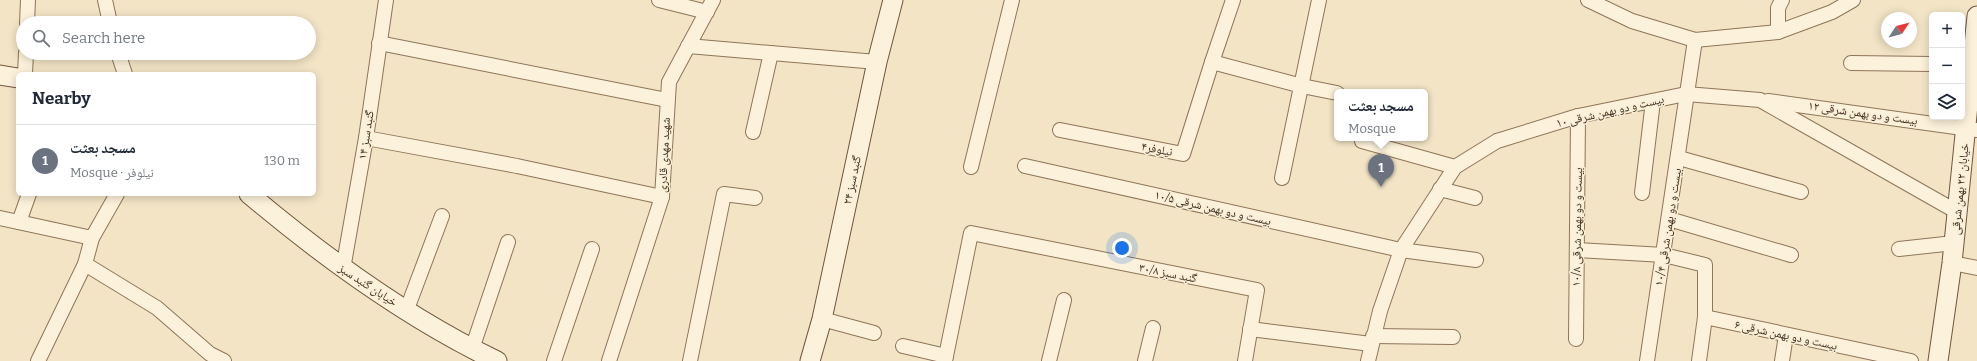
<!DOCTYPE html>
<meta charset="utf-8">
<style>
body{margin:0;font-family:Bitter,"Noto Naskh Arabic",serif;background:#f6f6f7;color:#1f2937}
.controls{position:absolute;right:12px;top:12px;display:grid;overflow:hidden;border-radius:6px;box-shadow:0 2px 10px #0003}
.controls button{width:36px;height:36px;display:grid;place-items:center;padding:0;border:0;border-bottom:1px solid #e0e1e3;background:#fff;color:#1f2937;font:20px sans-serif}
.compass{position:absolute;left:1881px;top:12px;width:36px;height:36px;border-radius:50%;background:#fff;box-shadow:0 2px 10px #0003;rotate:55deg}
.you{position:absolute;left:1122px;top:248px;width:14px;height:14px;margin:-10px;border:3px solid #fff;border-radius:50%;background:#1a73e8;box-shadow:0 0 0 6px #1a73e833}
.badge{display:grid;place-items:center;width:26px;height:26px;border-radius:50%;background:#db2777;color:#fff;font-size:13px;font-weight:700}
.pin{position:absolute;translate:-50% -33px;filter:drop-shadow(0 1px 2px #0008)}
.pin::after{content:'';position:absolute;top:21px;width:14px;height:12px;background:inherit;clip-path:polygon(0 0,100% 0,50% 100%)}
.popup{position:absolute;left:1334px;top:89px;width:94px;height:52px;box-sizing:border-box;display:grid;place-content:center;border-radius:6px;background:#fff;filter:drop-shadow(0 1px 3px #0005);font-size:13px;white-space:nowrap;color:#747a83}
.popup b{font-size:15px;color:#1f2937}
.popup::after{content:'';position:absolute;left:50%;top:100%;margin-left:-8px;border:8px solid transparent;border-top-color:#fff}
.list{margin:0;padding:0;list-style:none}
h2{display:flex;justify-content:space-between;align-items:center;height:52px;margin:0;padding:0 16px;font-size:17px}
h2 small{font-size:13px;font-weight:400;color:#747a83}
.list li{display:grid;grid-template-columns:26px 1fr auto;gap:12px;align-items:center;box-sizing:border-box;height:72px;padding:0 16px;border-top:1px solid #e0e1e3}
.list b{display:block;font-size:15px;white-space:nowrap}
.list p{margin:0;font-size:13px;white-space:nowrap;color:#747a83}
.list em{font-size:13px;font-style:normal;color:#747a83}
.icon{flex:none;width:22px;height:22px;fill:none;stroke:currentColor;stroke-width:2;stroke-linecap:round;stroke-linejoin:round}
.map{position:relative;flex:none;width:1977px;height:361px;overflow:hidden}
.search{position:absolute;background:#fff;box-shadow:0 2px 10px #0003;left:16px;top:16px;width:300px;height:44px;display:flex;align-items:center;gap:10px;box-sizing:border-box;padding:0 14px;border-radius:22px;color:#747a83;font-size:15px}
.panel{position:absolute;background:#fff;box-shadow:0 2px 10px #0003;left:16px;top:72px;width:300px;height:124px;border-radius:6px}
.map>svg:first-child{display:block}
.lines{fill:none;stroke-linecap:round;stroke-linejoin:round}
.street-casing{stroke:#8f7559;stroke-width:16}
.secondary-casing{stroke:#71563c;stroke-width:21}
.street{stroke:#fcf1da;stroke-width:14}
.secondary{stroke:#fcf1da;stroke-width:19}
.labels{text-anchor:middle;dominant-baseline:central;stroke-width:3;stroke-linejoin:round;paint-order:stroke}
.street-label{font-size:12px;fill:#3e2d1e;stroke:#f9eed6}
</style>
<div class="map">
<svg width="1977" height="361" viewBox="0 0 1977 361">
<rect width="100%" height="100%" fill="#f2e4c5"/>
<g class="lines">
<g class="street-casing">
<g id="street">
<polyline points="105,0 110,23"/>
<polyline points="659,0 707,12"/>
<polyline points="1588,0 1632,21 1695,40 1778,32 1832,12 1853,0"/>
<polyline points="27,23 28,0"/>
<polyline points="1778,32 1778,8 1782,0"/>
<polyline points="379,43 667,100"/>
<polyline points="688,46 877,62"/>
<polyline points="118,53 125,74"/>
<polyline points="1212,62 1302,86 1337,93"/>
<polyline points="1851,63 1932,64"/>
<polyline points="25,74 26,53"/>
<polyline points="1768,101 1977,130"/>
<polyline points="1060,130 1183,154 1212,62 1233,0"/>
<polyline points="753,132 771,53"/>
<polyline points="366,138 517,166 662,197"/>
<polyline points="1362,138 1362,141 1455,167"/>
<polyline points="1679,158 1801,192"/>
<polyline points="1025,166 1401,250 1476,260"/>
<polyline points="971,167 1012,0"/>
<polyline points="1282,178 1319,0"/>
<polyline points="1440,189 1475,198"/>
<polyline points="1642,193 1653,101"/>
<polyline points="0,218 92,238"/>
<polyline points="1669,219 1791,255"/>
<polyline points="19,222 29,194"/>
<polyline points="1899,249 1954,243"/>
<polyline points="1577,250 1664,255 1705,265 1705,317"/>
<polyline points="1952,263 1977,268"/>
<polyline points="85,264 157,308 210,354 224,361"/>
<polyline points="343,269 366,138 386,0"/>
<polyline points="407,309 442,216"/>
<polyline points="822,319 874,333"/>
<polyline points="1250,329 1371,344"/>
<polyline points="1373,336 1453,337"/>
<polyline points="1576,339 1578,116"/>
<polyline points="903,346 946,356"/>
<polyline points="472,349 508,242"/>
<polyline points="38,361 85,264 92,238 117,194"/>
<polyline points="554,361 592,249"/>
<polyline points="609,361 662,197 669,82 713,0"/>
<polyline points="690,361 724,194 755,198"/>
<polyline points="945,361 971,233 1257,290 1245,361"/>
<polyline points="1049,361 1064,300"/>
<polyline points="1145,361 1153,328"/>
<polyline points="1368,361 1380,311 1401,250 1455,167 1497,141 1578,116 1686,94 1760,100 1952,209 1957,214"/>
<polyline points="1647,361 1695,40"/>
<polyline points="1699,361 1705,317 1911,361"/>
<polyline points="1782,361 1786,335"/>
</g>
</g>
<g class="secondary-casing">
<g id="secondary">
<polyline points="0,75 18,78"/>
<path d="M249,194c76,64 158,124 248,167"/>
<polyline points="810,361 822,319 877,62 893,0"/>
<polyline points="1938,361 1952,263 1977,16"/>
</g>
</g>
<use href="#street" class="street"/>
<use href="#secondary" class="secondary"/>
</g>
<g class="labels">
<g class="street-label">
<text transform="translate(1610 111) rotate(-13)">بیست و دو بهمن شرقی ۱۰</text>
<text transform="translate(1863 113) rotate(8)">بیست و دو بهمن شرقی ۱۲</text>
<text transform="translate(366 135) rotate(-81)">گنبد سبز ۱۴</text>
<text transform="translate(1157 149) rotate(11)">نیلوفر۴</text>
<text transform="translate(664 155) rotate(-87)">شهید مهدی قادری</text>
<text transform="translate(852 180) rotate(-78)">گنبد سبز ۲۴</text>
<text transform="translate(1960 189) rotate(-84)">خیابان ۲۲ بهمن شرقی</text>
<text transform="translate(1213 208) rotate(13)">بیست و دو بهمن شرقی ۱۰/۵</text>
<text transform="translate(1577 227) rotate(-89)">بیست و دو بهمن شرقی ۱۰/۸</text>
<text transform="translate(1668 227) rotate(-81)">بیست و دو بهمن شرقی ۱۰/۴</text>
<text transform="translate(1168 273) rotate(11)">گنبد سبز ۳۰/۸</text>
<text transform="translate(368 285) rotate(33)">خیابان گنبد سبز</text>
<text transform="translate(1786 335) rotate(12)">بیست و دو بهمن شرقی ۶</text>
</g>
</g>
</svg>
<div class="controls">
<button>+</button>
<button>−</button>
<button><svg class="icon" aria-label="layers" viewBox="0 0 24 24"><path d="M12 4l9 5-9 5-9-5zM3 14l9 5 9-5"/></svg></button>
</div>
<svg class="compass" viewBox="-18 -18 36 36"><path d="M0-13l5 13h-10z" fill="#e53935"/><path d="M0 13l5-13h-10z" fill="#747a83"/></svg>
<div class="you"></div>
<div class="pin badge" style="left:1381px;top:187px;background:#6b7280">1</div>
<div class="popup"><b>مسجد بعثت</b>Mosque</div>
<div class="search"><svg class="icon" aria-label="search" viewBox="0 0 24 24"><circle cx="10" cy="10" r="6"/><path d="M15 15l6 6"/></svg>Search here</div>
<section class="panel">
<h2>Nearby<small></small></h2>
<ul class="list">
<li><span class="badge" style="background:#6b7280">1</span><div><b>مسجد بعثت</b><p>Mosque · نیلوفر</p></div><em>130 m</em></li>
</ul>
</section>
</div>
